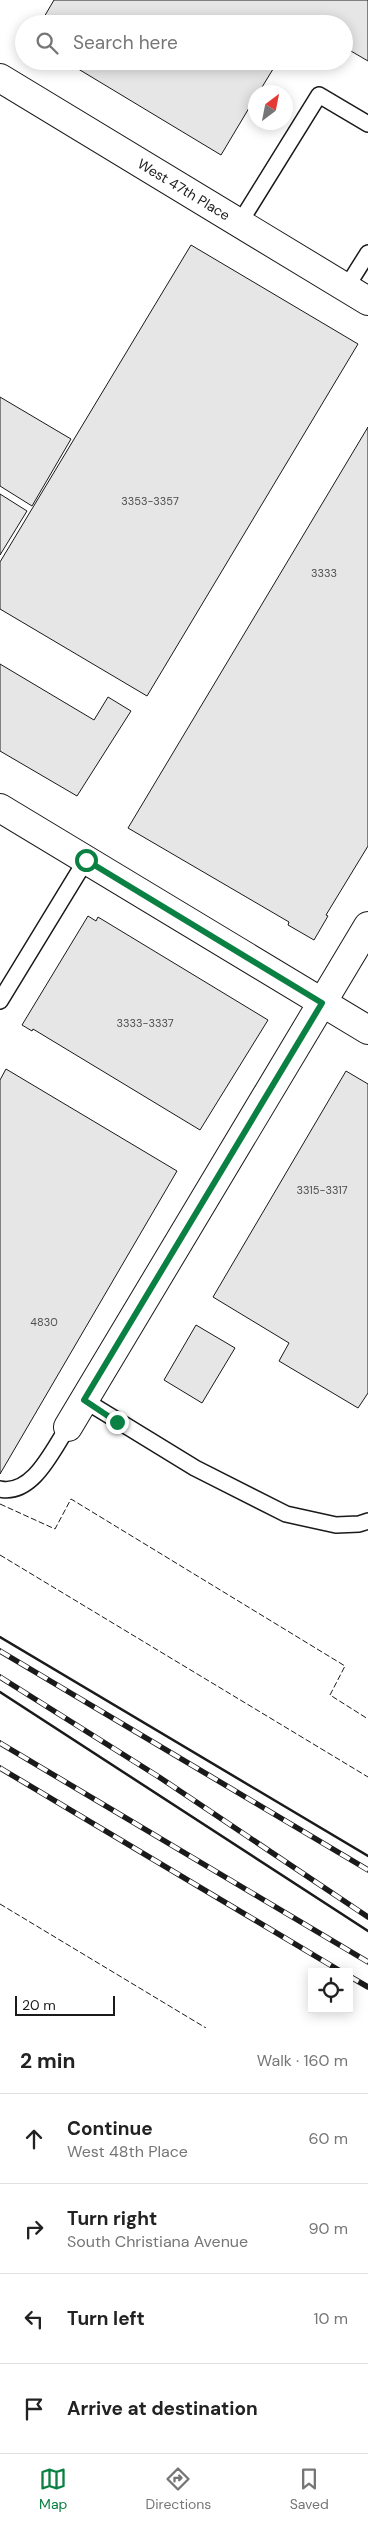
<!DOCTYPE html>
<meta charset="utf-8">
<style>
body{margin:0;font-family:"DM Sans",sans-serif;background:#f2f2f2;color:#222}
.controls{position:absolute;right:15px;bottom:15px;display:grid;overflow:hidden;border-radius:0px;box-shadow:0 2px 12px #0003}
.controls button{width:45px;height:45px;display:grid;place-items:center;padding:0;border:0;border-bottom:1px solid #e0e0e0;background:#fff;color:#222;font:25px sans-serif}
.compass{position:absolute;left:248px;top:85px;width:45px;height:45px;border-radius:50%;background:#fff;box-shadow:0 2px 12px #0003;rotate:32deg}
.scale{position:absolute;left:15px;bottom:12px;width:100px;box-sizing:border-box;padding-left:5px;border:2px solid #1a1a1a;border-top:0;font-size:14px;line-height:18px;white-space:nowrap;color:#1a1a1a;-webkit-text-stroke:4px #fff;paint-order:stroke}
.stop{position:absolute;width:15px;height:15px;margin:-11px;border:4px solid #0b8043;border-radius:50%;background:#fff}
.stop.end{background:#0b8043;border-color:#fff;box-shadow:0 1px 5px #0008}
.list{margin:0;padding:0;list-style:none}
h2{display:flex;justify-content:space-between;align-items:center;height:65px;margin:0;padding:0 20px;font-size:21px}
h2 small{font-size:16px;font-weight:400;color:#767676}
.list li{display:grid;grid-template-columns:32px 1fr auto;gap:15px;align-items:center;box-sizing:border-box;height:90px;padding:0 20px;border-top:1px solid #e0e0e0}
.list b{display:block;font-size:19px;white-space:nowrap}
.list p{margin:0;font-size:16px;white-space:nowrap;color:#767676}
.list em{font-size:16px;font-style:normal;color:#767676}
.icon{flex:none;width:28px;height:28px;fill:none;stroke:currentColor;stroke-width:2;stroke-linecap:round;stroke-linejoin:round}
.map{position:relative;flex:none;width:368px;height:2028px;overflow:hidden}
.search{position:absolute;background:#fff;box-shadow:0 2px 12px #0003;left:15px;right:15px;top:15px;height:55px;display:flex;align-items:center;gap:12px;box-sizing:border-box;padding:0 18px;border-radius:28px;color:#767676;font-size:19px}
.sheet{height:425px;background:#fff}
nav{display:flex;justify-content:space-around;align-items:center;box-sizing:border-box;height:70px;border-top:1px solid #e0e0e0;background:#fff;font-size:14px;color:#767676}
nav a{display:grid;justify-items:center;gap:2px}
nav .on{color:#0b8043}
.map>svg:first-child{display:block}
.building{fill:#e6e6e6;stroke:#1a1a1a}
.lines{fill:none;stroke-linecap:round;stroke-linejoin:round}
.service-casing{stroke:#1a1a1a;stroke-width:18}
.minor-casing{stroke:#1a1a1a;stroke-width:30}
.service{stroke:#fff;stroke-width:15}
.minor{stroke:#fff;stroke-width:28}
.rail-casing{stroke:#1a1a1a;stroke-width:5.5}
.rail{stroke:#fff;stroke-width:4;stroke-dasharray:11;stroke-linecap:butt}
.fence{stroke:#1a1a1a;stroke-width:1;stroke-dasharray:6 2.5;stroke-linecap:butt}
.wall{stroke:#1a1a1a;stroke-width:2.5}
.route{stroke:#0b8043;stroke-width:6}
.labels{text-anchor:middle;dominant-baseline:central;stroke-width:4;stroke-linejoin:round;paint-order:stroke}
.number-label{font-size:11px;fill:#4d4d4d}
.street-label{font-size:14px;fill:#1a1a1a;stroke:#fff}
</style>
<div class="map">
<svg width="368" height="2028" viewBox="0 0 368 2028">
<rect width="100%" height="100%" fill="#fff"/>
<g class="building">
<polygon points="54,0 368,0 368,61 344,47 344,24 306,24 302,21 301,24 40,24"/>
<polygon points="65,61 278,61 259,92 255,92 255,98 221,155"/>
<polygon points="191,245 358,344 147,696 0,609 0,562"/>
<polygon points="0,397 71,439 32,506 0,486"/>
<polygon points="368,427 368,846 326,915 328,916 314,940 288,925 289,922 128,828"/>
<polygon points="0,494 27,511 0,555"/>
<polygon points="0,664 94,720 108,697 131,711 77,796 0,751"/>
<polygon points="88,916 96,921 98,917 268,1020 200,1130 33,1029 32,1031 22,1025"/>
<polygon points="6,1069 177,1171 0,1474 0,1080"/>
<polygon points="346,1071 368,1084 368,1393 358,1408 279,1361 289,1343 213,1297"/>
<polygon points="196,1325 235,1348 202,1403 164,1380"/>
</g>
<g class="lines">
<g class="service-casing">
<g id="service">
<polyline points="239,224 319,95 368,124"/>
<polyline points="346,288 368,253"/>
<polyline points="0,1001 86,860"/>
<polyline points="84,1400 195,1468 286,1514 336,1525 359,1524 368,1521"/>
<path d="M0,1489c33,7 53,-40 68,-62"/>
</g>
</g>
<g class="minor-casing">
<g id="minor">
<path id="s1" d="M0,78l368,223"/>
<polyline points="0,808 368,1030"/>
<polyline points="68,1427 368,926"/>
</g>
</g>
<use href="#service" class="service"/>
<use href="#minor" class="minor"/>
<g class="rail-casing">
<g id="rail">
<polyline points="0,1651 368,1870"/>
<polyline points="0,1677 159,1777 368,1917"/>
<polyline points="0,1743 368,1962"/>
<polyline points="0,1768 342,1972"/>
<polyline points="349,1976 368,1987"/>
</g>
</g>
<use href="#rail" class="rail"/>
<g class="fence">
<polyline points="0,1504 55,1529 71,1499 345,1666 330,1695 368,1719"/>
<polyline points="0,1555 368,1777"/>
<polyline points="0,1904 206,2028"/>
</g>
<g class="wall">
<polyline points="0,1637 368,1856"/>
<polyline points="0,1692 368,1931"/>
</g>
</g>
<g class="lines">
<polyline class="route" points="86,860 322,1003 84,1400 117,1422"/>
</g>
<g class="labels">
<g class="number-label">
<text x="150" y="501">3353-3357</text>
<text x="324" y="573">3333</text>
<text x="145" y="1023">3333-3337</text>
<text x="322" y="1190">3315-3317</text>
<text x="44" y="1322">4830</text>
</g>
<g class="street-label">
<text stroke="none"><textPath href="#s1" startOffset="215">West 47th Place</textPath></text>
</g>
</g>
</svg>
<div class="controls">
<button><svg class="icon" aria-label="locate" viewBox="0 0 24 24"><circle cx="12" cy="12" r="6"/><path d="M12 2v4M12 18v4M2 12h4M18 12h4"/></svg></button>
</div>
<svg class="compass" viewBox="-18 -18 36 36"><path d="M0-13l5 13h-10z" fill="#e53935"/><path d="M0 13l5-13h-10z" fill="#767676"/></svg>
<div class="scale">20 m</div>
<div class="stop" style="left:86px;top:860px"></div>
<div class="stop end" style="left:117px;top:1422px"></div>
<div class="search"><svg class="icon" aria-label="search" viewBox="0 0 24 24"><circle cx="10" cy="10" r="6"/><path d="M15 15l6 6"/></svg>Search here</div>
</div>
<section class="sheet">
<h2>2 min<small>Walk · 160 m</small></h2>
<ul class="list">
<li><svg class="icon" aria-label="ahead" viewBox="0 0 24 24"><path d="M12 20V5M6 11l6-6 6 6"/></svg><div><b>Continue</b><p>West 48th Place</p></div><em>60 m</em></li>
<li><svg class="icon" aria-label="right" viewBox="0 0 24 24"><path d="M7 20v-9h11M14 6l5 5-5 5"/></svg><div><b>Turn right</b><p>South Christiana Avenue</p></div><em>90 m</em></li>
<li><svg class="icon" aria-label="left" viewBox="0 0 24 24"><path d="M17 20v-9H6M10 6l-5 5 5 5"/></svg><div><b>Turn left</b></div><em>10 m</em></li>
<li><svg class="icon" aria-label="arrive" viewBox="0 0 24 24"><path d="M6 21V4h12l-3 4 3 4H6"/></svg><div><b>Arrive at destination</b></div></li>
</ul>
</section>
<nav>
<a class="on"><svg class="icon" aria-label="map" viewBox="0 0 24 24"><path d="M3 6l6-2 6 2 6-2v14l-6 2-6-2-6 2zM9 4v14M15 6v14"/></svg>Map</a>
<a><svg class="icon" aria-label="directions" viewBox="0 0 24 24"><path d="M12 3l9 9-9 9-9-9zM9 14v-3h6M13 9l2 2-2 2"/></svg>Directions</a>
<a><svg class="icon" aria-label="saved" viewBox="0 0 24 24"><path d="M7 4h10v16l-5-4-5 4z"/></svg>Saved</a>
</nav>
